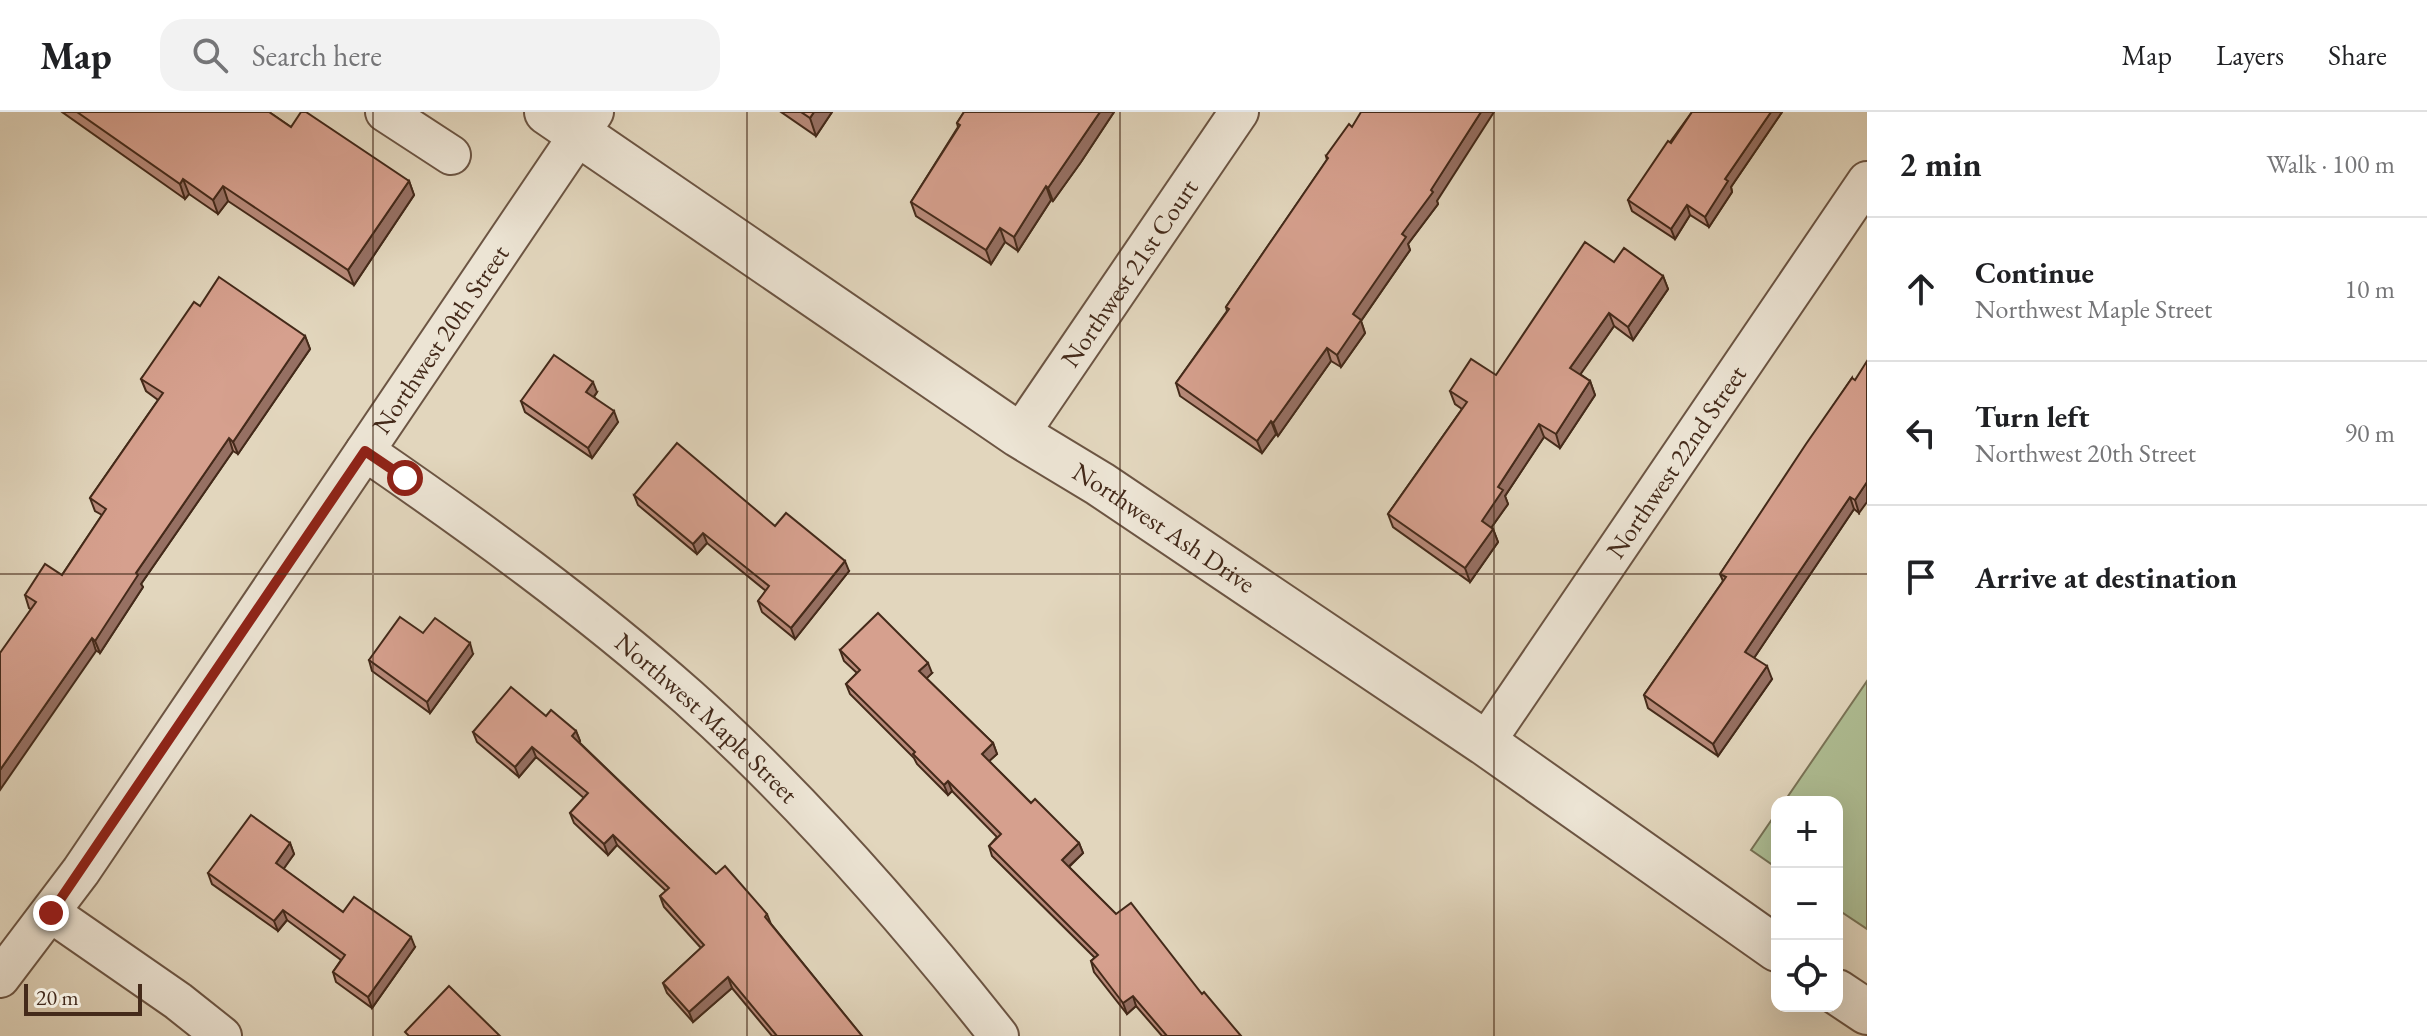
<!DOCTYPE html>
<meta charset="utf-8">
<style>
body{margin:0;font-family:"EB Garamond",serif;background:#f2f2f2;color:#202124}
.controls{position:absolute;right:24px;bottom:24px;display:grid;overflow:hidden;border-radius:16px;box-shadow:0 8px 32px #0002}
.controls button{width:72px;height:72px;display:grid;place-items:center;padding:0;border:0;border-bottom:2px solid #e0e0e0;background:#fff;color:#202124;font:40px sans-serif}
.scale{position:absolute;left:24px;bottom:20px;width:118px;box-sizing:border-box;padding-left:8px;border:4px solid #442a1a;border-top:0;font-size:22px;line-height:28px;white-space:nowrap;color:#442a1a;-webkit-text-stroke:6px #ece4d4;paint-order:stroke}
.stop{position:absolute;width:24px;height:24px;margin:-18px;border:6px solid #8f2418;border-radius:50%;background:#fff}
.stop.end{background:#8f2418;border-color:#fff;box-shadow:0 2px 8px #0008}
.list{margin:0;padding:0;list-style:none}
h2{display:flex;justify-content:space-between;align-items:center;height:104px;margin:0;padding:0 32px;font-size:34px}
h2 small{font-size:26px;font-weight:400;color:#757577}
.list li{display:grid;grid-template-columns:52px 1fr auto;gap:24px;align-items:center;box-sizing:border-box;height:144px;padding:0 32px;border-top:2px solid #e0e0e0}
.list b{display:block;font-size:30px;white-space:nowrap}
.list p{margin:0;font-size:26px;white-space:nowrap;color:#757577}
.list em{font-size:26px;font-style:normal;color:#757577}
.icon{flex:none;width:44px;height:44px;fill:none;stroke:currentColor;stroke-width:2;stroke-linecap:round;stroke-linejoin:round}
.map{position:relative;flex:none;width:1867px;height:924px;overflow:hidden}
header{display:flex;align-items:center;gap:48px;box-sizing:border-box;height:112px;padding:0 40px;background:#fff;border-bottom:2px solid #e0e0e0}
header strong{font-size:38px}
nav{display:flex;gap:44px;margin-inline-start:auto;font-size:28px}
.search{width:560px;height:72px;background:#f2f2f2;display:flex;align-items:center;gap:20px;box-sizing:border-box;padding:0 28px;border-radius:24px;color:#757577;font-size:30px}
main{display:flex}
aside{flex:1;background:#fff}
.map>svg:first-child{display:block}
.green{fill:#afbe94;stroke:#7a7457;stroke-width:2}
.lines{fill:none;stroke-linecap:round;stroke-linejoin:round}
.minor-casing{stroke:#6c5543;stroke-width:42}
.tertiary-casing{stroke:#6c5543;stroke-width:48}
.minor{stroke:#ece4d4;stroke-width:38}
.tertiary{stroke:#ece4d4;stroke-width:44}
.wall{fill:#b88a7a;stroke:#442a1a;stroke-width:2}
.shaded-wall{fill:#967063;stroke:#442a1a;stroke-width:2}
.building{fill:#d6a08e;stroke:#442a1a;stroke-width:2}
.route{stroke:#8f2418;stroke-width:10}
.grid{fill:none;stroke:#442a1a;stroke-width:2;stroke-opacity:0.55}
.labels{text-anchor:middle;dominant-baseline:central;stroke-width:8;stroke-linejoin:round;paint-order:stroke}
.street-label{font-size:26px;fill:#442a1a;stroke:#ece4d4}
</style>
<header>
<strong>Map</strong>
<div class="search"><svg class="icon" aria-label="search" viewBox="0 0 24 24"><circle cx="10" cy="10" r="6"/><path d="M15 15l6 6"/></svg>Search here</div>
<nav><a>Map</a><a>Layers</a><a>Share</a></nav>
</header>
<main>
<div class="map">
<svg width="1867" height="924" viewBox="0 0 1867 924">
<rect width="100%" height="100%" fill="#e2d6bd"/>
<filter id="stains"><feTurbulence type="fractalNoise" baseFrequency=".0025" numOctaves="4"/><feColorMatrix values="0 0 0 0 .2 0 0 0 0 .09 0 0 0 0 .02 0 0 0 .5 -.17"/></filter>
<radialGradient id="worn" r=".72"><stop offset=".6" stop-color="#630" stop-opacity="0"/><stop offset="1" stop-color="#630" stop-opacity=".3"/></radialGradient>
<g class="green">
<polygon points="1867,569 1867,817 1837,797 1837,690 1784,690"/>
<polygon points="1777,700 1777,756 1751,738"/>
</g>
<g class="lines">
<g class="minor-casing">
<g id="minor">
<polyline points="385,0 451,43"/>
<path id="s1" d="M1019,323l220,-323"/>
<path id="s2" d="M365,339c112,77 221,156 323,246 114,102 216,219 311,339"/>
<path id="s3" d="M1485,631l382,-562"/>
<polyline points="51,801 178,889 222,924"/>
<path id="s4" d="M0,866l81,-107 513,-759"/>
</g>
</g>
<g class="tertiary-casing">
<g id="tertiary">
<path id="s5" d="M547,0l472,323 81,49 385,259 292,206"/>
<polyline points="1837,880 1867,900"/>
</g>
</g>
<use href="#minor" class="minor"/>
<use href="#tertiary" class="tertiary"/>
</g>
<g class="wall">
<polygon points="62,0 269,0 291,15 409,69 414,83 354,173 228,89 218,102 189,82 185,87"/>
<polygon points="781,0 832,0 816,24"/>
<polygon points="964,0 1114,0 1081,50 1053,89 1051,88 1018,139 1005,130 991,152 916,104 911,90 958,15 957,11"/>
<polygon points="1692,0 1782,0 1731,75 1732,80 1709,115 1690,103 1675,127 1632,99 1628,88"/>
<polygon points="1326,44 1437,89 1438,92 1408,132 1410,138 1361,209 1365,221 1341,255 1331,249 1278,324 1276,322 1262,341 1180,284 1176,271 1227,199 1226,195 1327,48"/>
<polygon points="1614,150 1663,164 1668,177 1633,228 1614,214 1580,262 1590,269 1595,283 1560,336 1544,325 1505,384 1508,392 1491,416 1493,417 1498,430 1470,470 1393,415 1388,402 1462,297 1455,292 1450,279 1496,263"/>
<polygon points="200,194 305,224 310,237 238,342 233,339 141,472 143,475 100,541 29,496 25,483 62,463 102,403 95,399 90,386 158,288 146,279 141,267"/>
<polygon points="1852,266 1859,401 1854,397 1754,546 1772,567 1718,644 1648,596 1644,583 1723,469 1720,462"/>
<polygon points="597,280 594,285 618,310 592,346 525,300 521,289"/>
<polygon points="634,383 775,414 849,459 795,527 762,500 758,489 766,479 707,431 697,442 638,393"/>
<polygon points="423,521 473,542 430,601 372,559 369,548"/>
<polygon points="840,538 932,561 926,566 993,631 997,642 989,649 1031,691 1079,731 1083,741 1069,755 1116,802 1202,882 1241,924 1162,924 1136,894 1127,902 1094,860 1091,849 1095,846 992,744 989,734 997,725 952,679 948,683 917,652 914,646 850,582 846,572 857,561 844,549"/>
<polygon points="546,604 576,619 580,629 579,630 716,762 767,802 771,812 862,924 772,924 732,876 693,910 667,881 663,871 701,836 664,795 660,784 666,779 617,733 608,743 574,711 570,701 584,686 536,645 519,665 477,630 473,620"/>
<polygon points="290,731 294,742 283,757 343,800 415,835 372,896 336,870 333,860 341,848 287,808 278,819 212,772 208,761"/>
</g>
<g class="shaded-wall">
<polygon points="814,0 832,0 816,24 810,6"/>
<polygon points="1100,0 1114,0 1081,50 1053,89 1048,76"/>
<polygon points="1481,0 1494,0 1437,89 1438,92 1408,132 1410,138 1361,209 1365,221 1341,255 1337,243 1353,202 1402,122"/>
<polygon points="1771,0 1782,0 1731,75 1732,80 1709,115 1705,105 1725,67"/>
<polygon points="183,67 189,82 185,87 180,72"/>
<polygon points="409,69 414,83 354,173 348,158"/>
<polygon points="223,74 228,89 218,102 213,88"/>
<polygon points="1046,74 1051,88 1018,139 1014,125"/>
<polygon points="1687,93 1690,103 1675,127 1671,117"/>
<polygon points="1000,116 1005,130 991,152 986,138"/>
<polygon points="1663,164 1668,177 1633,228 1628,215"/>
<polygon points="1609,201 1614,214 1575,270 1570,256"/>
<polygon points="305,224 310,237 238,342 233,330"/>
<polygon points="1327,236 1331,249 1278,324 1273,311"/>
<polygon points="1590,269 1595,283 1560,336 1556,322"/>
<polygon points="593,270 597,280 590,290 586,280"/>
<polygon points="614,299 618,310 592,346 588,336"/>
<polygon points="1271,309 1276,322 1262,341 1257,329"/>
<polygon points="1539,312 1544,325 1505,384 1508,392 1486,423 1482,409 1498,375"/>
<polygon points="229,326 233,339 141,472 143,475 100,541 95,529 136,461"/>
<polygon points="1867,370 1867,390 1859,401 1855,388"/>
<polygon points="1850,385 1854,397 1750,552 1745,540"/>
<polygon points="1493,417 1498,430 1470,470 1465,456"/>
<polygon points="703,421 707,431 697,442 693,432"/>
<polygon points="845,449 849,459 795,527 791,516"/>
<polygon points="92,526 96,539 0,678 0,658"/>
<polygon points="470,531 473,542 430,601 427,590"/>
<polygon points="928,551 932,561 923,570 919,559"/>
<polygon points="1767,554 1772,567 1718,644 1713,632"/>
<polygon points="576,619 580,629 576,634 572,624"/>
<polygon points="993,631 997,642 986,652 982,642"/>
<polygon points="532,635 536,645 519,665 515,655"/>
<polygon points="948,669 952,679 948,683 944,673"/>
<polygon points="613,723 617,733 608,743 604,732"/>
<polygon points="290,731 294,742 280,762 276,751"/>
<polygon points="1079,731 1083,741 1065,758 1062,748"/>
<polygon points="283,798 287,808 278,819 274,809"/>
<polygon points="411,825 415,835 372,896 368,885"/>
<polygon points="728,865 732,876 693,910 689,900"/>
<polygon points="1133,884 1136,894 1127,902 1123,891"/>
</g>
<g class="building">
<polygon points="77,0 269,0 291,15 301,0 306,0 409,69 348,158 223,74 213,88 183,67 180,72"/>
<polygon points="801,0 814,0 810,6"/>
<polygon points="964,0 1100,0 1048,76 1046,74 1014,125 1000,116 986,138 911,90 960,13 957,11"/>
<polygon points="1361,0 1481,0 1431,78 1433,80 1402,122 1406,125 1353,202 1361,208 1337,243 1327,236 1273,311 1271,309 1257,329 1176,271 1229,197 1226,195 1328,46 1326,44 1349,12 1352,15"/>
<polygon points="1692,0 1771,0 1725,67 1728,69 1705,105 1687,93 1671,117 1628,88 1668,29 1671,31"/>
<polygon points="1585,130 1614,150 1624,136 1663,164 1628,215 1609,201 1570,256 1590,269 1556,322 1539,312 1498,375 1503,378 1482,409 1493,417 1465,456 1388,402 1467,290 1450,279 1471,247 1496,263"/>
<polygon points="219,165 305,224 233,330 229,326 136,461 138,463 95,529 92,526 0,658 0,541 36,490 25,483 45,452 62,463 106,397 90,386 163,281 141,267 194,190 200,194"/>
<polygon points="554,243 593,270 586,280 614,299 588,336 521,289"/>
<polygon points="1867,249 1867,370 1855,388 1850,385 1745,540 1767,554 1713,632 1644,583 1726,465 1720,462 1806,332 1852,266 1855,268"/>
<polygon points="677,331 775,414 786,401 845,449 791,516 758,489 769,474 703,421 693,432 634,383"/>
<polygon points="878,501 928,551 919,559 993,631 982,642 1031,691 1035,687 1079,731 1062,748 1116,802 1131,791 1202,882 1204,880 1241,924 1167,924 1133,884 1123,891 1091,849 1098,843 989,734 1001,722 948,669 944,673 913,642 915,640 846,572 860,558 840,538"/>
<polygon points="400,505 423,521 435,506 470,531 427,590 369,548"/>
<polygon points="511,575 546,604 551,598 576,619 572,624 716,762 725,754 767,802 765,805 862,924 777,924 728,865 689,900 663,871 704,833 660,784 669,776 613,723 604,732 570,701 588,681 532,635 515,655 473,620"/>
<polygon points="251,703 290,731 276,751 343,800 354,785 411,825 368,885 333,860 345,843 283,798 274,809 208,761"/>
<polygon points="449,874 500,924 409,924 405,920"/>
</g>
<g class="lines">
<polyline class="route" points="51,801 365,339 405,366"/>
</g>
<path class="grid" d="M373,0v924M747,0v924M1120,0v924M1494,0v924M0,462h1867"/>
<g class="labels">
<g class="street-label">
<text stroke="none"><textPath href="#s1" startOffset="196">Northwest 21st Court</textPath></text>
<text stroke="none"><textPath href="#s4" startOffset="776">Northwest 20th Street</textPath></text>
<text stroke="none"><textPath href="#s3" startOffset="340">Northwest 22nd Street</textPath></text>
<text stroke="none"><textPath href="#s5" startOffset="744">Northwest Ash Drive</textPath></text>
<text stroke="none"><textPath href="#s2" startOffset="434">Northwest Maple Street</textPath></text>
</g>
</g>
<rect width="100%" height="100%" filter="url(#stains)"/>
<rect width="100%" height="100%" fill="url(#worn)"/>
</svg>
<div class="controls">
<button>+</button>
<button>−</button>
<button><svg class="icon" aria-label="locate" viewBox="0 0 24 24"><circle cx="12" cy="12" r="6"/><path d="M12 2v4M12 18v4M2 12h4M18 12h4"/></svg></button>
</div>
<div class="scale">20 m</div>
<div class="stop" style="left:405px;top:366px"></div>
<div class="stop end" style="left:51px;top:801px"></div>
</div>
<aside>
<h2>2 min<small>Walk · 100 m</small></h2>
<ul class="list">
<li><svg class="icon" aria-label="ahead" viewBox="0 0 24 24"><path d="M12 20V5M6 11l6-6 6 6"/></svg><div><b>Continue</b><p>Northwest Maple Street</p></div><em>10 m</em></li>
<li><svg class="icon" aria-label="left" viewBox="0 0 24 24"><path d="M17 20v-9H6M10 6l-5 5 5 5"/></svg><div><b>Turn left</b><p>Northwest 20th Street</p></div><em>90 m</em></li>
<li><svg class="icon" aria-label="arrive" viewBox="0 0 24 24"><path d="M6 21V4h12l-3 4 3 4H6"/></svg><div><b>Arrive at destination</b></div></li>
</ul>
</aside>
</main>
